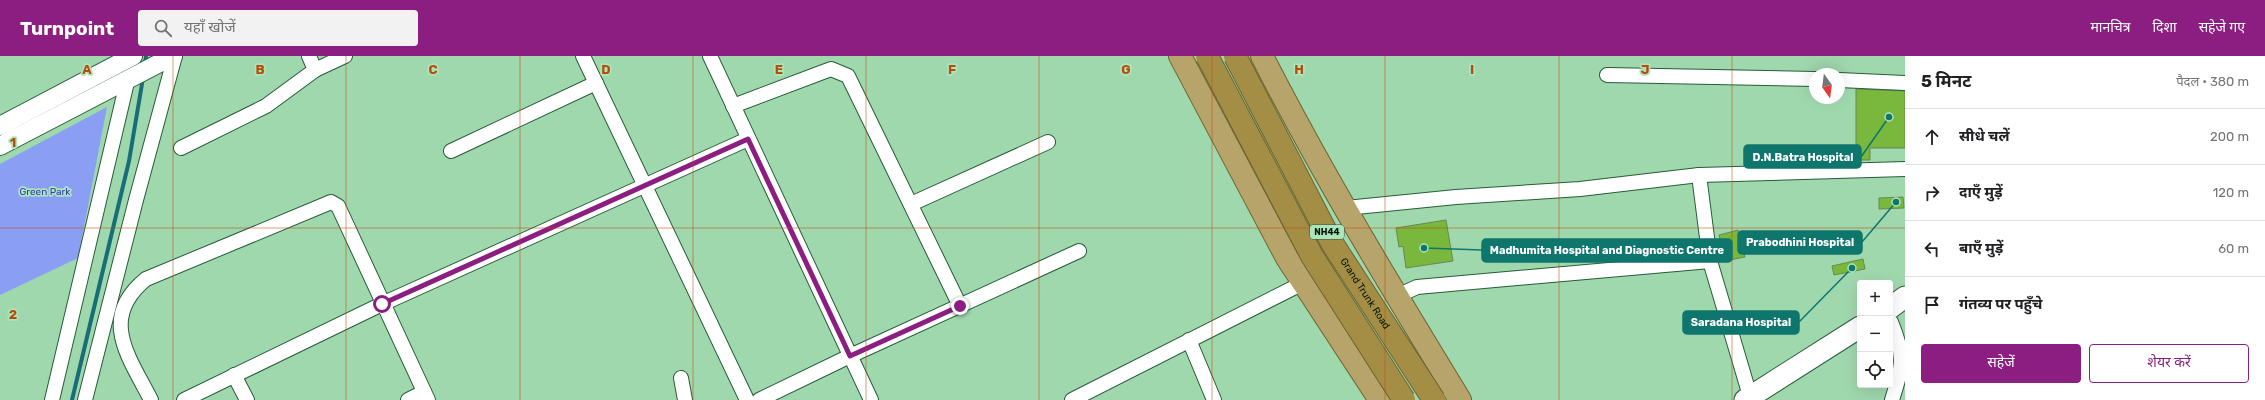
<!DOCTYPE html>
<html lang="hi">
<meta charset="utf-8">
<style>
body{margin:0;font-family:Rubik,"Noto Sans Devanagari",sans-serif;background:#f2f2f2;color:#202124}
.controls{position:absolute;right:12px;bottom:12px;display:grid;overflow:hidden;border-radius:4px;box-shadow:0 4px 16px #0002}
.controls button{width:36px;height:36px;display:grid;place-items:center;padding:0;border:0;border-bottom:1px solid #e0e0e0;background:#fff;color:#202124;font:20px sans-serif}
.compass{position:absolute;left:1809px;top:12px;width:36px;height:36px;border-radius:50%;background:#fff;box-shadow:0 4px 16px #0002;rotate:166deg}
.stop{position:absolute;width:12px;height:12px;margin:-9px;border:3px solid #8c1e82;border-radius:50%;background:#fff}
.stop.end{background:#8c1e82;border-color:#fff;box-shadow:0 1px 4px #0008}
.list{margin:0;padding:0;list-style:none}
h2{display:flex;justify-content:space-between;align-items:center;height:52px;margin:0;padding:0 16px;font-size:17px}
h2 small{font-size:13px;font-weight:400;color:#757577}
.list li{display:grid;grid-template-columns:26px 1fr auto;gap:12px;align-items:center;box-sizing:border-box;height:56px;padding:0 16px;border-top:1px solid #e0e0e0}
.list b{display:block;font-size:15px;white-space:nowrap}
.list em{font-size:13px;font-style:normal;color:#757577}
.actions{display:flex;gap:8px;padding:12px 16px}
.actions a{flex:1;padding:9px 0;border:1px solid #8c1e82;border-radius:4px;text-align:center;font-size:14px;color:#8c1e82}
.actions .main{background:#8c1e82;color:#fff}
.icon{flex:none;width:22px;height:22px;fill:none;stroke:currentColor;stroke-width:2;stroke-linecap:round;stroke-linejoin:round}
.map{position:relative;flex:none;width:1905px;height:344px;overflow:hidden}
header{display:flex;align-items:center;gap:24px;box-sizing:border-box;height:56px;padding:0 20px;background:#8c1e82;color:#fff}
header strong{font-size:19px}
nav{display:flex;gap:22px;margin-inline-start:auto;font-size:14px}
.search{width:280px;height:36px;background:#f2f2f2;display:flex;align-items:center;gap:10px;box-sizing:border-box;padding:0 14px;border-radius:4px;color:#757577;font-size:15px}
main{display:flex}
aside{flex:1;background:#fff}
.map>svg:first-child{display:block}
.green{fill:#8a9ff4}
.lines{fill:none;stroke-linecap:round;stroke-linejoin:round}
.stream{stroke:#176e77;stroke-width:4}
.building{fill:#79b73d;stroke:#6a8753}
.minor-casing{stroke:#265c38;stroke-width:16}
.tertiary-casing{stroke:#265c38;stroke-width:20}
.secondary-casing{stroke:#265c38;stroke-width:23}
.trunk-casing{stroke:#6b6430;stroke-width:24}
.minor{stroke:#fff;stroke-width:14}
.tertiary{stroke:#fff;stroke-width:18}
.secondary{stroke:#fff;stroke-width:21}
.trunk{stroke:#b6a46a;stroke-width:22}
.motorway-bridge-casing{stroke:#6b6430;stroke-width:24;stroke-linecap:butt}
.motorway-bridge{stroke:#a48e45;stroke-width:22}
.route{stroke:#8c1e82;stroke-width:5}
.grid{fill:none;stroke:#ba4c0b;stroke-width:1;stroke-opacity:0.55}
.labels{text-anchor:middle;dominant-baseline:central;stroke-width:3.5;stroke-linejoin:round;paint-order:stroke}
.shield{fill:#ace5bb;stroke:#35543e;stroke-width:1}
.shield-label{font-size:9px;font-weight:bold;fill:#021608}
.park-label{font-size:10px;fill:#3238b8;stroke:#ace5bb}
.street-label{font-size:10px;fill:#021608;stroke:#ace5bb}
.grid-label{font-size:13px;text-anchor:middle;font-weight:bold;fill:#ba4c0b;stroke:#ace5bb;stroke-width:3.5;stroke-linejoin:round;paint-order:stroke}
.leader{fill:none;stroke:#0f766e;stroke-width:1.5}
.callout-dot{fill:#0f766e;stroke:#ace5bb;stroke-width:1.5}
.callout{fill:#0f766e;stroke:#0f766e;stroke-width:1.5}
.callout-label{font-size:11px;text-anchor:middle;font-weight:bold;fill:#fff}
</style>
<header>
<strong>Turnpoint</strong>
<div class="search"><svg class="icon" aria-label="search" viewBox="0 0 24 24"><circle cx="10" cy="10" r="6"/><path d="M15 15l6 6"/></svg>यहाँ खोजें</div>
<nav><a>मानचित्र</a><a>दिशा</a><a>सहेजे गए</a></nav>
</header>
<main>
<div class="map">
<svg width="1905" height="344" viewBox="0 0 1905 344">
<rect width="100%" height="100%" fill="#a0d8ae"/>
<polygon class="green" points="107,51 78,202 0,239 0,108"/>
<g class="lines">
<g class="stream">
<polyline points="145,8 146,0"/>
<polyline points="72,344 129,105 143,22"/>
</g>
</g>
<g class="building">
<polygon points="1856,33 1905,35 1905,92 1870,92 1870,104 1856,104"/>
<polygon points="1903,141 1904,152 1879,153 1879,142"/>
<polygon points="1446,164 1453,205 1406,212 1403,190 1399,191 1396,172"/>
<polygon points="1738,174 1745,201 1725,205 1719,179"/>
<polygon points="1863,203 1865,213 1834,219 1832,210"/>
</g>
<g class="lines">
<g class="minor-casing">
<g id="minor">
<polyline points="309,0 315,14 345,0"/>
<polyline points="583,0 747,344"/>
<polyline points="710,0 871,344"/>
<polyline points="1607,19 1815,23"/>
<polyline points="1839,24 1905,27"/>
<polyline points="733,50 831,13 848,20 960,250"/>
<polyline points="181,92 266,50 315,14"/>
<polyline points="451,95 596,27"/>
<polyline points="1699,119 1710,205 1750,340"/>
<polyline points="911,148 1048,86"/>
<polyline points="1346,152 1456,141 1580,133 1699,119 1905,113"/>
<polyline points="1397,240 1417,231 1710,205"/>
<path d="M1891,266c14,34 12,43 1,78"/>
<polyline points="1189,284 1214,344"/>
<polyline points="234,319 247,344"/>
<polyline points="681,322 685,344"/>
<polyline points="52,344 128,22"/>
<polyline points="85,344 136,144 175,0"/>
<path d="M151,344c-22,-43 -53,-82 -5,-121l185,-77 7,4 90,194"/>
<polyline points="184,344 382,248 748,83"/>
<polyline points="408,344 424,336"/>
<polyline points="759,344 850,300 1079,195"/>
<polyline points="1072,344 1303,227"/>
</g>
</g>
<g class="tertiary-casing">
<g id="tertiary">
<polyline points="0,70 133,0"/>
<polyline points="0,90 173,0"/>
</g>
</g>
<g class="secondary-casing">
<g id="secondary">
<polyline points="1890,252 1905,241"/>
<polyline points="1745,344 1860,271"/>
</g>
</g>
<g class="trunk-casing">
<g id="trunk">
<polyline points="1180,0 1287,202 1380,344"/>
<path d="M1262,0c60,118 129,231 198,344"/>
</g>
</g>
<use href="#minor" class="minor"/>
<use href="#tertiary" class="tertiary"/>
<use href="#secondary" class="secondary"/>
<use href="#trunk" class="trunk"/>
<g class="motorway-bridge-casing">
<g id="motorway-bridge">
<polyline points="1207,0 1312,200 1404,344"/>
<path id="s1" d="M1235,0l97,187 102,157"/>
</g>
</g>
<use href="#motorway-bridge" class="motorway-bridge"/>
</g>
<g class="lines">
<polyline class="route" points="382,248 748,83 850,300 960,250"/>
</g>
<path class="grid" d="M173,0v344M346,0v344M520,0v344M693,0v344M866,0v344M1039,0v344M1212,0v344M1385,0v344M1559,0v344M1732,0v344M0,172h1905"/>
<g class="labels">
<rect class="shield" x="1310" y="169" width="34" height="14" rx="3"/>
<g class="shield-label">
<text x="1327" y="176">NH44</text>
</g>
<g class="park-label">
<text x="45" y="136">Green Park</text>
</g>
<g class="street-label">
<text stroke="none"><textPath href="#s1" startOffset="271">Grand Trunk Road</textPath></text>
</g>
</g>
<g class="grid-label">
<text x="87" y="18">A</text>
<text x="260" y="18">B</text>
<text x="433" y="18">C</text>
<text x="606" y="18">D</text>
<text x="779" y="18">E</text>
<text x="952" y="18">F</text>
<text x="1126" y="18">G</text>
<text x="1299" y="18">H</text>
<text x="1472" y="18">I</text>
<text x="1645" y="18">J</text>
<text x="13" y="91">1</text>
<text x="13" y="263">2</text>
</g>
<path class="leader" d="M1889 61L1861 101M1896 146L1862 186M1424 192L1482 194M1852 212L1799 266"/>
<g class="callout-dot">
<circle cx="1889" cy="61" r="4"/>
<circle cx="1896" cy="146" r="4"/>
<circle cx="1424" cy="192" r="4"/>
<circle cx="1852" cy="212" r="4"/>
</g>
<g class="callout">
<rect x="1744" y="89" width="117" height="23" rx="4"/>
<rect x="1738" y="175" width="124" height="23" rx="4"/>
<rect x="1482" y="183" width="250" height="23" rx="4"/>
<rect x="1683" y="255" width="116" height="23" rx="4"/>
</g>
<g class="callout-label">
<text x="1803" y="105">D.N.Batra Hospital</text>
<text x="1800" y="190">Prabodhini Hospital</text>
<text x="1607" y="198">Madhumita Hospital and Diagnostic Centre</text>
<text x="1741" y="270">Saradana Hospital</text>
</g>
</svg>
<div class="controls">
<button>+</button>
<button>−</button>
<button><svg class="icon" aria-label="locate" viewBox="0 0 24 24"><circle cx="12" cy="12" r="6"/><path d="M12 2v4M12 18v4M2 12h4M18 12h4"/></svg></button>
</div>
<svg class="compass" viewBox="-18 -18 36 36"><path d="M0-13l5 13h-10z" fill="#e53935"/><path d="M0 13l5-13h-10z" fill="#757577"/></svg>
<div class="stop" style="left:382px;top:248px"></div>
<div class="stop end" style="left:960px;top:250px"></div>
</div>
<aside>
<h2>5 मिनट<small>पैदल · 380 m</small></h2>
<ul class="list">
<li><svg class="icon" aria-label="ahead" viewBox="0 0 24 24"><path d="M12 20V5M6 11l6-6 6 6"/></svg><div><b>सीधे चलें</b></div><em>200 m</em></li>
<li><svg class="icon" aria-label="right" viewBox="0 0 24 24"><path d="M7 20v-9h11M14 6l5 5-5 5"/></svg><div><b>दाएँ मुड़ें</b></div><em>120 m</em></li>
<li><svg class="icon" aria-label="left" viewBox="0 0 24 24"><path d="M17 20v-9H6M10 6l-5 5 5 5"/></svg><div><b>बाएँ मुड़ें</b></div><em>60 m</em></li>
<li><svg class="icon" aria-label="arrive" viewBox="0 0 24 24"><path d="M6 21V4h12l-3 4 3 4H6"/></svg><div><b>गंतव्य पर पहुँचे</b></div></li>
</ul>
<div class="actions"><a class="main">सहेजें</a><a>शेयर करें</a></div>
</aside>
</main>
